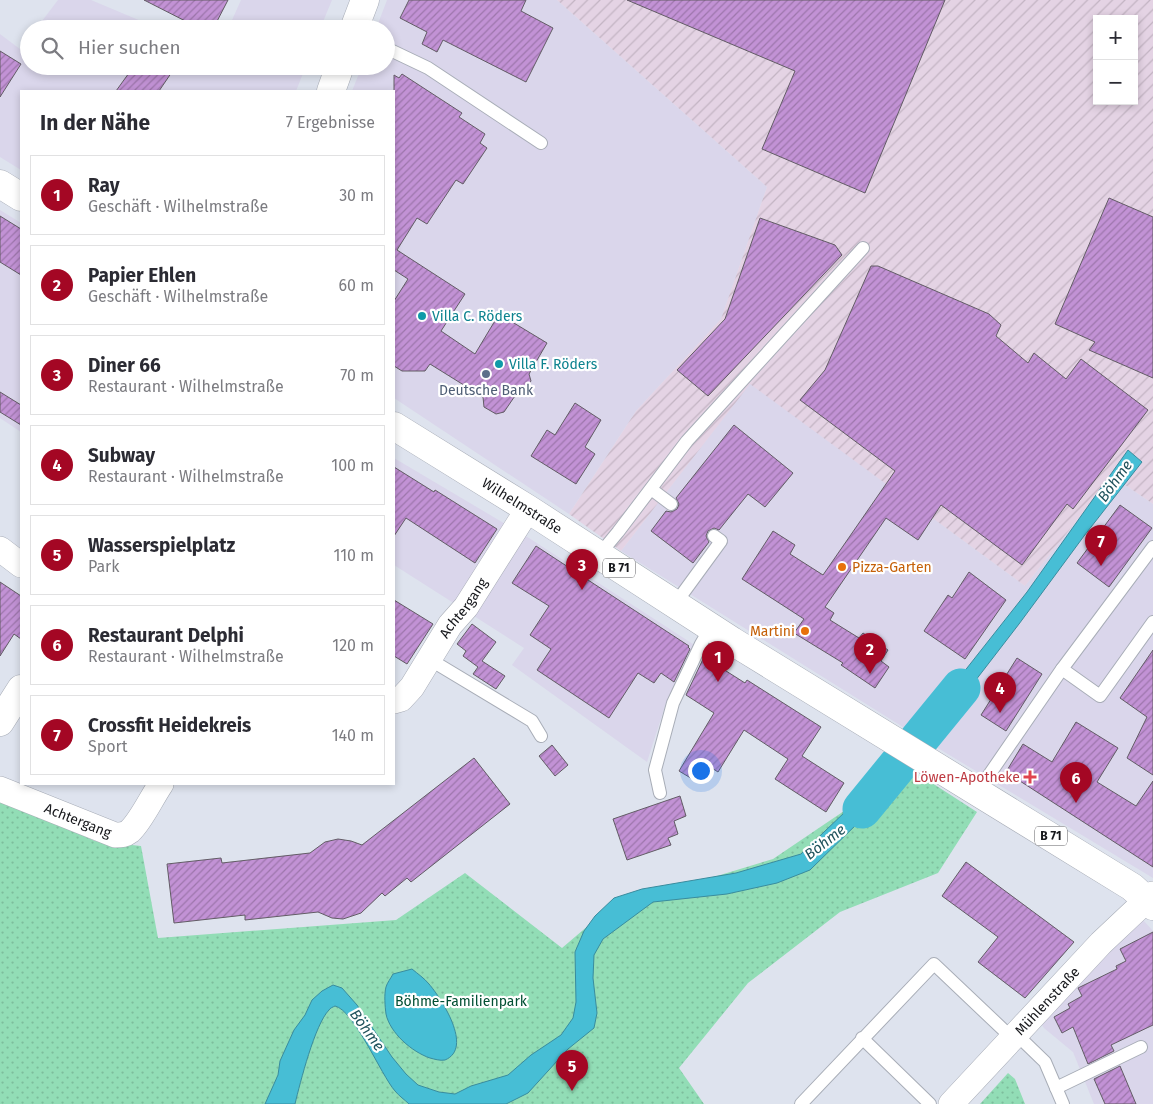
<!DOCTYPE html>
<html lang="de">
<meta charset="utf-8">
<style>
body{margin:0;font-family:"Fira Sans",sans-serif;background:#f7f7f7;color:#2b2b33}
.controls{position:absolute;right:15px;top:15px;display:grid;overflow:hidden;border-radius:0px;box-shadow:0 2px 8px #0003}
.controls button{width:45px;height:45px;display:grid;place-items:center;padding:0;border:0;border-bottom:1px solid #e1e1e2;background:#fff;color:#2b2b33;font:25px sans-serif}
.you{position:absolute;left:700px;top:770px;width:18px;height:18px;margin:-12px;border:4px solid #fff;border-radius:50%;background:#1a73e8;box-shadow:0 0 0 8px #1a73e833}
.badge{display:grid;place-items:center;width:32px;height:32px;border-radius:50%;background:#a40724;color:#fff;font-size:16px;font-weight:700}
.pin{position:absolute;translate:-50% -41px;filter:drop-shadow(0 1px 2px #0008)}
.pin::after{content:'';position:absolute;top:26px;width:18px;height:15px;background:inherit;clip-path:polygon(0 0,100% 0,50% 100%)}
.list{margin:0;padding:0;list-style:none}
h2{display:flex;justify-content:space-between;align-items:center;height:65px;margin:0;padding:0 20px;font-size:21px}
h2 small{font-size:16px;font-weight:400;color:#7c7c81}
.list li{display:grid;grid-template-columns:32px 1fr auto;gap:15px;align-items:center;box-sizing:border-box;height:80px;margin:0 10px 10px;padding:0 10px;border:1px solid #e1e1e2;border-radius:0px}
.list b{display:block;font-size:19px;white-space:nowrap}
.list p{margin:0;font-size:16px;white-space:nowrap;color:#7c7c81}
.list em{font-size:16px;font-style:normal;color:#7c7c81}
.icon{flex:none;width:28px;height:28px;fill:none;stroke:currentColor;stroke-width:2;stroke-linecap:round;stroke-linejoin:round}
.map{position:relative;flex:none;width:1153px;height:1104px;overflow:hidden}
.search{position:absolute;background:#fff;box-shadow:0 2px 8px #0003;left:20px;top:20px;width:375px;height:55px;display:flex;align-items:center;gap:12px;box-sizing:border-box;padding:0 18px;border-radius:28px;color:#7c7c81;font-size:19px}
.panel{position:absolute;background:#fff;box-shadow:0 2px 8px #0003;left:20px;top:90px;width:375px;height:695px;border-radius:0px}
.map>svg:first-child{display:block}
.commercial{fill:#dad6eb}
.industrial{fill:url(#industrial-furrows);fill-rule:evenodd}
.park{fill:url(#park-dots)}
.water{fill:#47bed5;stroke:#398c9e}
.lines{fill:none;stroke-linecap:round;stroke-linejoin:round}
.river{stroke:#47bed5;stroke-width:39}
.building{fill:url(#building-hatch);stroke:#625c65}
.lane-casing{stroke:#a8adb7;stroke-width:14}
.street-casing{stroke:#a8adb7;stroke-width:26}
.secondary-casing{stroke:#a8adb7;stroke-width:29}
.primary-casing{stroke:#a8adb7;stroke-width:29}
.lane{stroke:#fff;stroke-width:12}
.street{stroke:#fff;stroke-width:25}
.secondary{stroke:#fff;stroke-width:28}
.primary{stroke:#fff;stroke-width:28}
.culture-dot{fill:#0f9aa8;stroke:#fff;stroke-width:2}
.service-dot{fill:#5c6f8a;stroke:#fff;stroke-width:2}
.food-dot{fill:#e8710a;stroke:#fff;stroke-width:2}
.health-dot{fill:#e0444e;stroke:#fff;stroke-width:2}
.labels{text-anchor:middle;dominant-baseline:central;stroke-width:4.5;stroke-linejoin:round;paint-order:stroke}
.shield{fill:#fff;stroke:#5d5d60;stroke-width:1}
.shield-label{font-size:12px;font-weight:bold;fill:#17181c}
.culture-label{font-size:14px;fill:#0d838f;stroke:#fff;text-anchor:start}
.service-label{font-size:14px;fill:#4e5e75;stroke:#fff}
.street-label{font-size:14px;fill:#17181c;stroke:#fff}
.food-label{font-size:14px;fill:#c56008;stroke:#fff;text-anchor:start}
.health-label{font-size:14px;fill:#be3a42;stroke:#fff;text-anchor:end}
.park-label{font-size:14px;fill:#014f33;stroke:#fff}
.water-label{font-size:15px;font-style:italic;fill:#20525c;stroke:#fff}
</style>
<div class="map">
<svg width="1153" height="1104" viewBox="0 0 1153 1104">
<defs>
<pattern id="industrial-furrows" width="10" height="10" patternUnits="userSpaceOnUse" patternTransform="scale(1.25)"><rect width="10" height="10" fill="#e4d3e4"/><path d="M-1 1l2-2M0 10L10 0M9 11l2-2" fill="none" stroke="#c3b4c3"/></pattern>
<pattern id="park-dots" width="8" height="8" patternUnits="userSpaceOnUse" patternTransform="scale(1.25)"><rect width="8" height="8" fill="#92ddb6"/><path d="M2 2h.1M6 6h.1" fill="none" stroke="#7dbd9c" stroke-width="1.8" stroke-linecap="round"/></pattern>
<pattern id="building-hatch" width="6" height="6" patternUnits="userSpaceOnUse" patternTransform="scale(1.25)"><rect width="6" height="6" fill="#c292d5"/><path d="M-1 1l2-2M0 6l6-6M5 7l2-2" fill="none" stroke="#9d76ac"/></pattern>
</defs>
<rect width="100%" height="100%" fill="#dee3ee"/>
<g class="commercial">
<polygon points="58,0 91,0 160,29 36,29"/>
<polygon points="241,0 332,0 320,29 228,29"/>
<polygon points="387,0 557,0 767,187 721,319 636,411 569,514 394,398 394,91 352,91 362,66 386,66 386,29 376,29"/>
<polygon points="0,34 20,49 29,38 29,66 306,66 296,91 21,91 21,170 0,157"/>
<polygon points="0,210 21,223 21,432 0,418"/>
<polygon points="750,383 1025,586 1112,476 1153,504 1153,878 903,727 621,551"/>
<polygon points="394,458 529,538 696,646 666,703 647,762 512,665 524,648 394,565"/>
<polygon points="1143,920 1153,931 1153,1104 1094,1104 1073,1052 1044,1028 1038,1019"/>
</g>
<path class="industrial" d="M557,0h596v504l-41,-28 -87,110 -275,-202 -129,167 -52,-37 67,-103 85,-92 46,-132zM1097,19h37v82h-37z"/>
<g class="park">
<polygon points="887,754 977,812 938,873 840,912 748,983 679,1068 704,1104 0,1104 0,799 95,841 141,846 158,938 396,920 465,873 562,948 624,895 697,882 773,859 844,811"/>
<polygon points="1008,1073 1015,1079 1025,1104 980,1104"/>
</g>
<g class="water">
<polygon points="1128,450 1142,462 1084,536 1019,624 935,733 922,725 1027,592"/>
<path d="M884,759l19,13 -40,46 -53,52 -33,13 -50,11 -74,8 -50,37 -9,16 -1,23 4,35 -3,15 -26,21 -40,44 -22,11h-97c-4,-4 -10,-8 -14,-13 -14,-16 -41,-81 -60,-85 -2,1 -5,2 -6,4 -14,14 -29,73 -34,94h-30l13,-29 2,-14 14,-31 11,-15 7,-15 10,-9 11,-6 9,3 15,17 35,52 14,17 12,11 21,7 16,2 16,-8 37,-11 23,-20 30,-20 12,-17 3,-16 -1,-50 9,-21 11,-15 19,-18 28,-9 94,-16 65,-19 46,-44z"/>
<path d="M412,969c6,5 12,9 17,15 12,14 45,64 16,76 -5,1 -11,-1 -15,-2 -18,-6 -40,-25 -44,-44 -1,-7 -2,-20 0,-27 1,-4 5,-9 7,-13z"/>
</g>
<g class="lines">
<polyline class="river" points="862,809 961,688"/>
</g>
<g class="building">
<polygon points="144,0 228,0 213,29 201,29"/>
<polygon points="409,0 526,0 521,11 553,28 526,82 443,40 437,52 422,44 427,32 400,18"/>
<polygon points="627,0 945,0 865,193 762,149 795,71"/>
<polygon points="0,51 21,64 0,97"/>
<polygon points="134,66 176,66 159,91 116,91"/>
<polygon points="402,74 462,113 459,117 485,134 480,143 487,148 463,184 456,180 427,224 417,218 397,250 465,294 441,331 475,354 499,314 547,343 529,374 531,381 524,390 519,390 504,412 496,414 484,407 483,397 430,364 425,371 402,371 394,366 394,301 408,279 394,270 394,75 399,78"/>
<polygon points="1109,198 1153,217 1153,378 1089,350 1095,342 1055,324"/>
<polygon points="0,216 21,229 21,275 0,262"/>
<polygon points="760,218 835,245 842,255 708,396 677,370 725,319"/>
<polygon points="871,266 878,266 989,314 1001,325 996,336 1028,363 1034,353 1066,379 1081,359 1148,410 1073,509 1067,504 1022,565 941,505 918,540 886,518 825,607 834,613 830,620 859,638 863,633 888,650 881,661 889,667 875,688 841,665 843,663 794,633 804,619 742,579 773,531 795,545 790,554 823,575 895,471 800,400 825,370"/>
<polygon points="0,392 21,405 21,425 0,412"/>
<polygon points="575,403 601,420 585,447 595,454 576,484 531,456 547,430 555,435"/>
<polygon points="734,425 793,473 765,507 748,494 719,530 714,528 708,531 706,536 709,542 693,563 651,531 666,511 671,512 677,509 679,504 676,498"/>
<polygon points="394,467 434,492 435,490 497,529 475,563 406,518 394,536"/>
<polygon points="1120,505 1152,528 1109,587 1077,563"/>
<polygon points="536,546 689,646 688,647 690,649 674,682 661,673 654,683 638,673 609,718 537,670 551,649 530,635 549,606 512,583"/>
<polygon points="969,572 1006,600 965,659 924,631 948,595 952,598"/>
<polygon points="0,582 21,596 21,639 14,634 0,656"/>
<polygon points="394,600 433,624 407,664 394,656"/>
<polygon points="472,624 496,642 482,661 505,676 496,689 473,674 478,667 463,656 466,651 457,644"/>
<polygon points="1153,650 1153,775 1127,758 1147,717 1120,698"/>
<polygon points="704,657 745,683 747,680 821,727 802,756 844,783 826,812 775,779 788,759 744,730 718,772 704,763 694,780 679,771 714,713 686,695"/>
<polygon points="1017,658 1042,674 1006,731 981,715"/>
<polygon points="1076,722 1118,748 1097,782 1136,806 1153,781 1153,867 1006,772 1023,744 1052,762"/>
<polygon points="552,745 568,765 555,776 539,756"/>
<polygon points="474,758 510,804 411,882 407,878 385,896 382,893 361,913 343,919 332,918 318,912 245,920 245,915 174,923 167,864 221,858 222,863 310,853 325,842 338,839 351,841 362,845"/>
<polygon points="680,796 686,816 674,821 678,834 668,838 671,845 627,860 613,819"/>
<polygon points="966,862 1074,942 1025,998 978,962 998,937 942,896"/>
<polygon points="1153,932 1153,1025 1111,1045 1114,1051 1088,1064 1073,1027 1062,1033 1054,1017 1070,1008 1068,1004 1082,996 1078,988 1117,969 1116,966 1126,961 1120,949"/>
<polygon points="1120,1066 1136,1104 1105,1104 1094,1079"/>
</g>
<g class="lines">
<g class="lane-casing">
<g id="lane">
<polyline points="386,48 428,68 541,143"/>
<polyline points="651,489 671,504"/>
<polyline points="599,555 618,532 687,441 863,248"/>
<polyline points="675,604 721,541 714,536"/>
<polyline points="429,659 532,721 541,736"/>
<polyline points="1062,669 1100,696 1153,622"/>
<polyline points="978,791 1062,669 1153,547"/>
<polyline points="660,793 655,770 673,703 701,644 711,627"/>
<polyline points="1016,1034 1045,1062 1063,1104"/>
<polyline points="862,1038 930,1104"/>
<polyline points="1056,1088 1141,1047"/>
<polyline points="801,1104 934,964 1012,1038"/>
</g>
</g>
<g class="street-casing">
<g id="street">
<polyline points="0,549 21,565"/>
<path id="s1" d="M394,701l7,-2 11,-12 38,-62 16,-18 62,-98"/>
<path id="s2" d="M0,789l115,46c6,0 10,0 15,-4 11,-10 22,-34 31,-47"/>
<path id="s3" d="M951,1104l150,-161 52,-49"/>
</g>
</g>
<g class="secondary-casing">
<g id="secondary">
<polyline points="354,29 365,0"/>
<polyline points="331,91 340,66"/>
<polyline points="0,722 21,689"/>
</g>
</g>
<g class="primary-casing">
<g id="primary">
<polyline points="0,184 21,197"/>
<path id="s4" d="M394,426l134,83 204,132 400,246 21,19"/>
</g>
</g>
<use href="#lane" class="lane"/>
<use href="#street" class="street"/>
<use href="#secondary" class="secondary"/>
<use href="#primary" class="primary"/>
</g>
<g class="culture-dot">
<circle cx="422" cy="316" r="5"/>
<circle cx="499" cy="364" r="5"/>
</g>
<circle class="service-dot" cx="486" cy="374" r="5"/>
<g class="food-dot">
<circle cx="842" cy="567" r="5"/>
<circle cx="805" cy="631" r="5"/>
</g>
<path class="health-dot" d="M1027.5 769.5h5v5h5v5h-5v5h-5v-5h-5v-5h5z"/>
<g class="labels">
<g class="shield">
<rect x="603" y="558.5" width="32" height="19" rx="4"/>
<rect x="1035" y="826.5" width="32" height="19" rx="4"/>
</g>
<g class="shield-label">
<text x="619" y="568">B 71</text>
<text x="1051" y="836">B 71</text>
</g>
<g class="culture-label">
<text x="432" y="316">Villa C. Röders</text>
<text x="509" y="364">Villa F. Röders</text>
</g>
<g class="service-label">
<text x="486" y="390">Deutsche Bank</text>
</g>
<g class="street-label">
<text stroke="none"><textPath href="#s4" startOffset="151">Wilhelmstraße</textPath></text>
<text stroke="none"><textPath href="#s1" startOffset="118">Achtergang</textPath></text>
<text stroke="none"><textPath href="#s2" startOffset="84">Achtergang</textPath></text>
<text stroke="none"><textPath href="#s3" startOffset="141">Mühlenstraße</textPath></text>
</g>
<g class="food-label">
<text x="852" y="567">Pizza-Garten</text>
<text x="795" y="631" text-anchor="end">Martini</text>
</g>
<g class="health-label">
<text x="1020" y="777">Löwen-Apotheke</text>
</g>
<g class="park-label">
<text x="461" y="1001">Böhme-Familienpark</text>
</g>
<g class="water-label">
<text transform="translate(1115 481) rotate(-54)">Böhme</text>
<text transform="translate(825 842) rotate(-38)">Böhme</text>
<text transform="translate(367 1030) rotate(54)">Böhme</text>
</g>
</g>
</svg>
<div class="controls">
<button>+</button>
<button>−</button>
</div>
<div class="you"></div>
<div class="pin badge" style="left:718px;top:682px">1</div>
<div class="pin badge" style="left:870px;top:674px">2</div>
<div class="pin badge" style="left:582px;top:590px">3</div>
<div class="pin badge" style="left:1000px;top:713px">4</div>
<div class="pin badge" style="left:572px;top:1091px">5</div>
<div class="pin badge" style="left:1076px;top:803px">6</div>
<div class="pin badge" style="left:1101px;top:566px">7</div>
<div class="search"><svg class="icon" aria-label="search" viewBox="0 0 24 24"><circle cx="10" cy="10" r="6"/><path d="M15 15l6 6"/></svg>Hier suchen</div>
<section class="panel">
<h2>In der Nähe<small>7 Ergebnisse</small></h2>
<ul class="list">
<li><span class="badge">1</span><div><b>Ray</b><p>Geschäft · Wilhelmstraße</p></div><em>30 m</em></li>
<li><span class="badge">2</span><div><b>Papier Ehlen</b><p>Geschäft · Wilhelmstraße</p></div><em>60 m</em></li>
<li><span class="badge">3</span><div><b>Diner 66</b><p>Restaurant · Wilhelmstraße</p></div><em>70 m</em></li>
<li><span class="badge">4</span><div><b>Subway</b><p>Restaurant · Wilhelmstraße</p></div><em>100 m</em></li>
<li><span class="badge">5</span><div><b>Wasserspielplatz</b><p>Park</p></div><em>110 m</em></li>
<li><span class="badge">6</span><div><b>Restaurant Delphi</b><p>Restaurant · Wilhelmstraße</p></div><em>120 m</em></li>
<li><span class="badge">7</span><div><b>Crossfit Heidekreis</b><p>Sport</p></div><em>140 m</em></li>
</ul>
</section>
</div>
